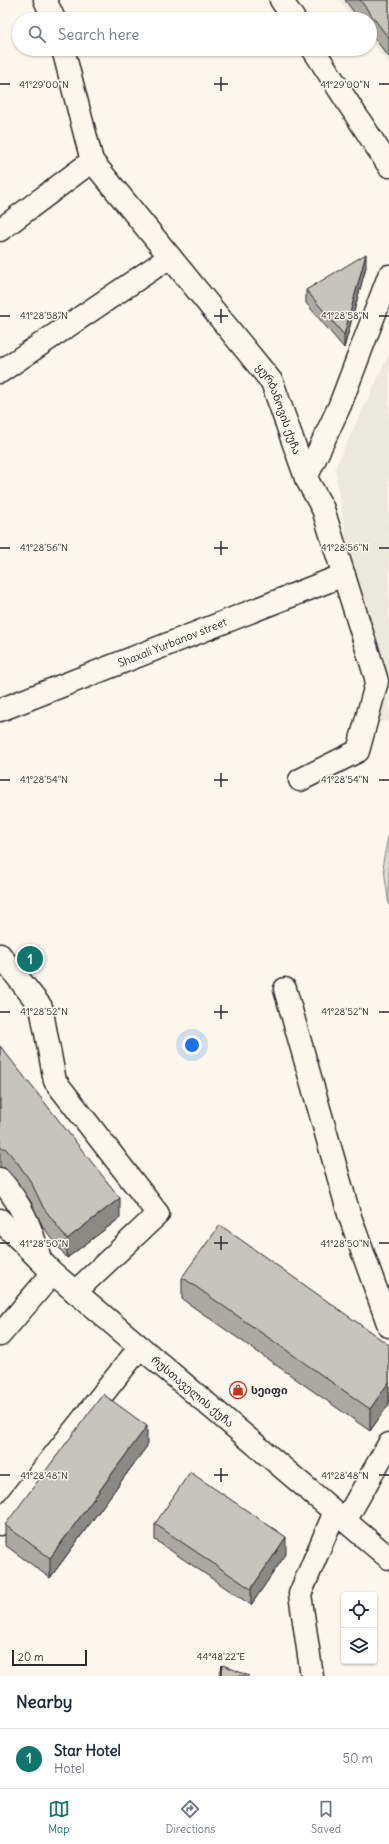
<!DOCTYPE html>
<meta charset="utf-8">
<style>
body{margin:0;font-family:Delius,"Noto Sans Georgian",sans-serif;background:#f6f6f7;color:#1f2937}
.controls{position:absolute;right:12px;bottom:12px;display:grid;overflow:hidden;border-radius:4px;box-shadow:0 1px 3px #0004}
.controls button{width:36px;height:36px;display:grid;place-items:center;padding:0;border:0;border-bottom:1px solid #e0e1e3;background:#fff;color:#1f2937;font:20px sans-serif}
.scale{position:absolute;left:12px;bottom:10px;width:75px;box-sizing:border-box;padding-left:4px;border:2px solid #2b2b2b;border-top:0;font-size:11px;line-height:14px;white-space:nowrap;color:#2b2b2b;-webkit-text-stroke:3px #fbf7ec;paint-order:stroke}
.you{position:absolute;left:192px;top:1045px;width:14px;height:14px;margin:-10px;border:3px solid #fff;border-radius:50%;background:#1a73e8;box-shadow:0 0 0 6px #1a73e833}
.badge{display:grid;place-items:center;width:26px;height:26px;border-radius:50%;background:#0f766e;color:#fff;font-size:13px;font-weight:700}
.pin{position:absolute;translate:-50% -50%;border:2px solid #fff;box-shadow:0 1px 4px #0006}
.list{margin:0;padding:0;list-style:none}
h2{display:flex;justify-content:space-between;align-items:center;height:52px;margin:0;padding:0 16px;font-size:17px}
h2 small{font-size:13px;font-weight:400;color:#747a83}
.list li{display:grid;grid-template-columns:26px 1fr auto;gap:12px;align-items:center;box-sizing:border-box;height:60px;padding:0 16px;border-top:1px solid #e0e1e3}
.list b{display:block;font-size:15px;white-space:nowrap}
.list p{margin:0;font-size:13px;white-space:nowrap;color:#747a83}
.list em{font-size:13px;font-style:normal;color:#747a83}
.icon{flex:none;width:22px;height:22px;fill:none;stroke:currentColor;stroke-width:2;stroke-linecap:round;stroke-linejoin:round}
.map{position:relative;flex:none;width:389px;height:1676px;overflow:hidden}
.search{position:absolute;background:#fff;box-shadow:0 1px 3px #0004;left:12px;right:12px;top:12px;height:44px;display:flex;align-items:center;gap:10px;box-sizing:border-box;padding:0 14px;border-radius:22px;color:#747a83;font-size:15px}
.sheet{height:112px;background:#fff}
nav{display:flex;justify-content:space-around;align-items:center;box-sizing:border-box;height:56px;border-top:1px solid #e0e1e3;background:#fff;font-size:11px;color:#747a83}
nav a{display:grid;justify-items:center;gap:2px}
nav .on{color:#0f766e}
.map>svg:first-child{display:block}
.built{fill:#ebe8de}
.green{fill:#dddad0;stroke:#84827e}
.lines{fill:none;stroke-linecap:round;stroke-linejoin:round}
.minor-casing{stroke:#2b2b2b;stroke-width:25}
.major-casing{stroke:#2b2b2b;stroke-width:25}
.minor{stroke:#fbf7ec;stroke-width:22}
.major{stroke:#fbf7ec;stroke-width:22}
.wall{fill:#aba9a2;stroke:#2b2b2b}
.shaded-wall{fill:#8b8984;stroke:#2b2b2b}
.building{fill:#c7c4bc;stroke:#2b2b2b}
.ticks{fill:none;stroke:#2b2b2b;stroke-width:1.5}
.labels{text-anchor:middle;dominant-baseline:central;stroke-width:3;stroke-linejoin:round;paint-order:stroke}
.street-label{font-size:11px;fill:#2b2b2b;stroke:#fbf7ec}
.poi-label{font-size:11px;font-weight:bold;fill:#2b2b2b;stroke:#fbf7ec;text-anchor:start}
.ticks-label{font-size:10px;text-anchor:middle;fill:#2b2b2b;stroke:#fbf7ec;stroke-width:3;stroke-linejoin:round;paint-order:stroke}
</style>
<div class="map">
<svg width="389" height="1676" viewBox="0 0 389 1676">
<rect width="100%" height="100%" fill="#fbf7ec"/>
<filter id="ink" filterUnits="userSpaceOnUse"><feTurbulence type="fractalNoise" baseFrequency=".025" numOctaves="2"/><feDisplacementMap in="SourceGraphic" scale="8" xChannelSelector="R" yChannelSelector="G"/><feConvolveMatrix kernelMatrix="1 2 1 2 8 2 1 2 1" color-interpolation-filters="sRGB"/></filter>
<g filter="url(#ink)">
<g class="built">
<polygon points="339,0 389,0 389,64 370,39 370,19 354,19"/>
<polygon points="389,354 389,721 374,723 335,468"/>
</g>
<polygon class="green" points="389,832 389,906 383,862"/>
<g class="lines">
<g class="minor-casing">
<g id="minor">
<polyline points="45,0 54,19"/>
<polyline points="281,0 294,19"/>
<path id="s1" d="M63,49l29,112 180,221 34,96 17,31 54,172 -19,70 -58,29"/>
<polyline points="313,49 389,166"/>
<polyline points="0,230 92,161"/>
<polyline points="0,372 170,257"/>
<polyline points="306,478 340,405 389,276"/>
<path id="s2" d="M0,710l344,-135"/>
<polyline points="0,955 41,1007 55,1081 158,1214 75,1292"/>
<polyline points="285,989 349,1214 389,1326"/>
<path d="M0,1179c22,26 31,48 40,80"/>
<polyline points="0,1335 53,1273"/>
<polyline points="345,1521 389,1444"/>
<polyline points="0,1524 140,1347"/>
<polyline points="312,1676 300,1594 334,1514"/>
</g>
</g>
<g class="major-casing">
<g id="major">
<path id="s3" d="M0,1220l53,53 336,285"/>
</g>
</g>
<use href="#minor" class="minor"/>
<use href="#major" class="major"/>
</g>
<g class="wall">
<polygon points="345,0 389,0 389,57 370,33 370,19 359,19"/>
<polygon points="366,267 344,348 306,303 306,290"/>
<polygon points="0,1046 120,1218 67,1258 43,1227 31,1202 17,1181 5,1168 0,1167"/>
<polygon points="182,1277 389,1345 389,1404 370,1431 182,1299"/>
<polygon points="147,1446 50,1578 5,1545 5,1525"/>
<polygon points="155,1524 286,1554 251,1605 155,1540"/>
</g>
<g class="shaded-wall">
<polygon points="366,254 366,267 344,348 344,335"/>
<polygon points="120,1198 120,1218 67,1258 67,1239"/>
<polygon points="389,1382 389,1404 370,1431 370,1409"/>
<polygon points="147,1426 147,1446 50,1578 50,1558"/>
<polygon points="286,1537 286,1554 251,1605 251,1589"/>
</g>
<g class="building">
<polygon points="360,0 389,0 389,38 387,36"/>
<polygon points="366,254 344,335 306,290"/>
<polygon points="0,1046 120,1198 67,1239 43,1207 31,1182 17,1162 5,1148 0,1148"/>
<polygon points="220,1225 389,1345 389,1382 370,1409 182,1277"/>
<polygon points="103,1394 147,1426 50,1558 5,1525"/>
<polygon points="190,1472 286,1537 251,1589 155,1524"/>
<polygon points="223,1665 249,1676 218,1676"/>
</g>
</g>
<path class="ticks" d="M221,77v14M0,84h10M214,84h14M379,84h10M221,309v14M0,316h10M214,316h14M379,316h10M221,541v14M0,548h10M214,548h14M379,548h10M221,773v14M0,780h10M214,780h14M379,780h10M221,1005v14M0,1012h10M214,1012h14M379,1012h10M221,1236v14M0,1243h10M214,1243h14M379,1243h10M221,1468v14M0,1475h10M214,1475h14M379,1475h10M221,1666v10"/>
<defs>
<g id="shop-ring" transform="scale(0.9)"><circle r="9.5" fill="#fbf7ec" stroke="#c8321e" stroke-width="1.5"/><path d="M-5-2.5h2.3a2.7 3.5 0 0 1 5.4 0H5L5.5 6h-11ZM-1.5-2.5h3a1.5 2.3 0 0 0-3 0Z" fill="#c8321e"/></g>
</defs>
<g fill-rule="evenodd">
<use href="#shop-ring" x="238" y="1390"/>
</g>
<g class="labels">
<g class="street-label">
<text stroke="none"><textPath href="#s1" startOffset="428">ყურბანოვის ქუჩა</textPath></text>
<text stroke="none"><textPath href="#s2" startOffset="185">Shaxali Yurbanov street</textPath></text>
<text stroke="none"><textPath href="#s3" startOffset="258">რუსთაველის ქუჩა</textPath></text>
</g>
<g class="poi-label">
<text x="251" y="1390">სეიფი</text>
</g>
</g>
<g class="ticks-label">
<text x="44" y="88">41°29'00"N</text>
<text x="345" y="88">41°29'00"N</text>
<text x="44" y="319">41°28'58"N</text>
<text x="345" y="319">41°28'58"N</text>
<text x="44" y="551">41°28'56"N</text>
<text x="345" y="551">41°28'56"N</text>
<text x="44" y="783">41°28'54"N</text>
<text x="345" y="783">41°28'54"N</text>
<text x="44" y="1015">41°28'52"N</text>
<text x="345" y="1015">41°28'52"N</text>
<text x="44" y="1247">41°28'50"N</text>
<text x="345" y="1247">41°28'50"N</text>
<text x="44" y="1479">41°28'48"N</text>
<text x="345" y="1479">41°28'48"N</text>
<text x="221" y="1660">44°48'22"E</text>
</g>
</svg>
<div class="controls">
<button><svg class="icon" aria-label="locate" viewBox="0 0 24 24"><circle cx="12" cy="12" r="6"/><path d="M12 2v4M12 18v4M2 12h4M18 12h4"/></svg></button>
<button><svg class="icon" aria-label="layers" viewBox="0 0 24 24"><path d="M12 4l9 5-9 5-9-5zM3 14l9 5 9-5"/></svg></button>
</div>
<div class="scale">20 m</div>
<div class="you"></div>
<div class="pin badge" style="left:30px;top:959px">1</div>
<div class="search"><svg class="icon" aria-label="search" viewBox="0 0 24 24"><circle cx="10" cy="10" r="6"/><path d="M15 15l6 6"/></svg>Search here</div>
</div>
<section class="sheet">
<h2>Nearby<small></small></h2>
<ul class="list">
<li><span class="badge">1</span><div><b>Star Hotel</b><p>Hotel</p></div><em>50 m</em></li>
</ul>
</section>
<nav>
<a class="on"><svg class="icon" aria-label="map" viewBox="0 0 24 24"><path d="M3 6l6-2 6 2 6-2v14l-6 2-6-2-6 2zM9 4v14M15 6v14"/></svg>Map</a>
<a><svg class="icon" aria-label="directions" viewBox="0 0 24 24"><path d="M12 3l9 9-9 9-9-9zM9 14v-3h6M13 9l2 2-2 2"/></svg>Directions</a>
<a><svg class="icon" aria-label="saved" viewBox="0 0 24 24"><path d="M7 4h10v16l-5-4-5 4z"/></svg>Saved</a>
</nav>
